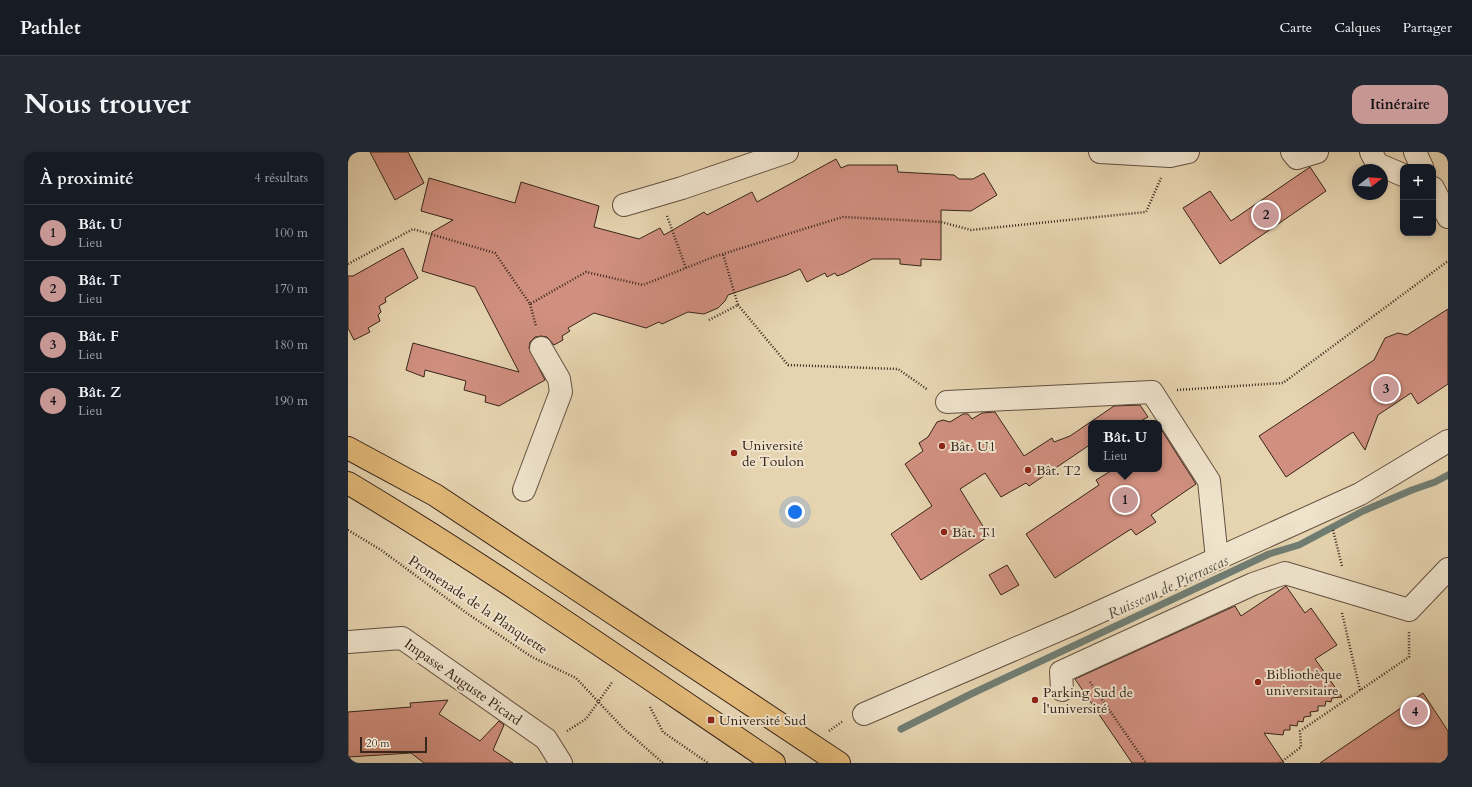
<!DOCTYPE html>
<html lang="fr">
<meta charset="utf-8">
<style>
body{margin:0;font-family:Cardo,serif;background:#242831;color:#f1f3f6}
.controls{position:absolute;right:12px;top:12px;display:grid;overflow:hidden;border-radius:8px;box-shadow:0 2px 6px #0003}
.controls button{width:36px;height:36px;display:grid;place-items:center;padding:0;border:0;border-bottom:1px solid #363941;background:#171b24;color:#f1f3f6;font:20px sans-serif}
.compass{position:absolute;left:1004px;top:12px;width:36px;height:36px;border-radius:50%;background:#171b24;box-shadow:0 2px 6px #0003;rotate:73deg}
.scale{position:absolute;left:12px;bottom:10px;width:67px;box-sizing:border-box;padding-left:4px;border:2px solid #38251b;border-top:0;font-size:11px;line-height:14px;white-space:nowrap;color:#38251b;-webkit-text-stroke:3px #efe3cc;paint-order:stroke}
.you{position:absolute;left:447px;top:360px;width:14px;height:14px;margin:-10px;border:3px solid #fff;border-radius:50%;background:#1a73e8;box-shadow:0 0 0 6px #1a73e833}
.badge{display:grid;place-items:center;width:26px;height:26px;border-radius:50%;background:#c59692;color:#111;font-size:13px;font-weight:700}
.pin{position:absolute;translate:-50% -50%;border:2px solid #fff;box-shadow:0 1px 4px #0006}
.popup{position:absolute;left:740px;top:268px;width:74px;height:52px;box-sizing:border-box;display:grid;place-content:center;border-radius:8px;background:#171b24;filter:drop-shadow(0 1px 3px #0005);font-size:13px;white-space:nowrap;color:#9ea1a6}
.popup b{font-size:15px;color:#f1f3f6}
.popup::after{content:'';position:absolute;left:50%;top:100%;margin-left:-8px;border:8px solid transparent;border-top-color:#171b24}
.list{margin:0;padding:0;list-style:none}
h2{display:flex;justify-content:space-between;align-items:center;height:52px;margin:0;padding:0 16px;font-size:17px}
h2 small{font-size:13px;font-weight:400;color:#9ea1a6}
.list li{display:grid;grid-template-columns:26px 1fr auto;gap:12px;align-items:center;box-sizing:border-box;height:56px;padding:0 16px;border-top:1px solid #363941}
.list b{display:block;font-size:15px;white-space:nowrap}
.list p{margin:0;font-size:13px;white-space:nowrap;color:#9ea1a6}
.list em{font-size:13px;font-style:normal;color:#9ea1a6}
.map{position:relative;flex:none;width:1100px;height:611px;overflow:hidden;border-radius:12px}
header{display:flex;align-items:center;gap:24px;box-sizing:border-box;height:56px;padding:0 20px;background:#171b24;border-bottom:1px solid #363941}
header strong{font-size:19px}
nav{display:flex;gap:22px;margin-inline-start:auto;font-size:14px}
.intro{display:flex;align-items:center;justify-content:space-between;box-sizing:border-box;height:96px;padding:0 24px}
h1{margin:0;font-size:28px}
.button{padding:10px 18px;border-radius:12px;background:#c59692;color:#111;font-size:14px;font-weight:700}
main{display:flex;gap:24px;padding:0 24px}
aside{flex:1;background:#171b24;border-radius:12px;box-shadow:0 2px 6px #0003}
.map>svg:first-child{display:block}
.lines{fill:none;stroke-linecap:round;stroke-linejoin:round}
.stream{stroke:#707d73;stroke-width:7}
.building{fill:#d08f7f;stroke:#38251b}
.minor-casing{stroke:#645140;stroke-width:24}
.major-casing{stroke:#38251b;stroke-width:24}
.path{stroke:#38251b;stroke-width:2.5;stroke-dasharray:1 2;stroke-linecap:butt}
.minor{stroke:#efe3cc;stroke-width:22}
.major{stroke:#e3ba78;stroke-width:22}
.poi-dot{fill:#8f2418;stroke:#efe3cc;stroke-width:1.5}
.labels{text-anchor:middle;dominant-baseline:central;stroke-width:4;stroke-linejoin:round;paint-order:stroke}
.poi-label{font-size:14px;fill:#38251b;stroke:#efe3cc;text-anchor:start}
.street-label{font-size:14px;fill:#38251b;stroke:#efe3cc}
.water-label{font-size:15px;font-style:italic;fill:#504a40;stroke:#efe3cc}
</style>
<header>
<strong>Pathlet</strong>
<nav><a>Carte</a><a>Calques</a><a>Partager</a></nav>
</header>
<div class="intro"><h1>Nous trouver</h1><a class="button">Itinéraire</a></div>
<main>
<aside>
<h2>À proximité<small>4 résultats</small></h2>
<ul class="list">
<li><span class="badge">1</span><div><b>Bât. U</b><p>Lieu</p></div><em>100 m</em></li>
<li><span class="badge">2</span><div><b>Bât. T</b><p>Lieu</p></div><em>170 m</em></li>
<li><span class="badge">3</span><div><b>Bât. F</b><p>Lieu</p></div><em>180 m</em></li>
<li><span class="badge">4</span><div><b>Bât. Z</b><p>Lieu</p></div><em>190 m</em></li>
</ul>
</aside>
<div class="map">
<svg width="1100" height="611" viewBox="0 0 1100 611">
<rect width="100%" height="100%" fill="#e6d4b0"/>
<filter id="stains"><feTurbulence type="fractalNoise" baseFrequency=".005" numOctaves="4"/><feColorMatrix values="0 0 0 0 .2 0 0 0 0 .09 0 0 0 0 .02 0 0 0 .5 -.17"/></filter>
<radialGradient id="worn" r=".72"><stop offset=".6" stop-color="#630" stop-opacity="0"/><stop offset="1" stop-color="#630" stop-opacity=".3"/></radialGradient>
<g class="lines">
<polyline class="stream" points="553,577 623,542 921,402 951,393 1015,359 1064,338 1087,330 1100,323"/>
</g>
<g class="building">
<polygon points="22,0 60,0 76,31 47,48"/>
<polygon points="488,7 493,16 500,13 549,13 550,20 606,23 611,27 625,27 636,21 649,43 623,59 593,58 593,108 573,107 573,114 552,112 552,107 524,107 495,122 489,124 487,121 479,125 477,121 459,130 452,117 439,123 380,143 377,149 370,156 356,162 340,160 314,172 311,170 298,176 246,161 220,176 222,179 214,184 215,188 206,193 199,185 193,184 187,185 182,190 181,196 197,228 151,254 137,250 138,244 116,238 118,229 77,218 76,225 58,218 65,191 171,220 127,135 74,119 84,80 105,68 73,59 81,26 167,51 173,30 251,54 246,75 291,87 312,76 316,83 356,60 359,63 404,40 409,50"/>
<polygon points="962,15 978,39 872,112 835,56 862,39 883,69"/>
<polygon points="55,96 70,126 37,146 38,150 31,154 33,160 30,163 32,169 20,176 22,180 6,188 0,176 0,124 5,124"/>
<polygon points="1100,157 1100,232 1070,252 1063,241 1030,263 1017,298 1005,280 938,325 911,284 1026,208 1037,186 1050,181 1059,183"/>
<polygon points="792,253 800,265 789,271 743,271 743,292 681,334 678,331 653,345 637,321 612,337 641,384 573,428 543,382 584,354 557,312 575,299 571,291 580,285 589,270 595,268 602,270 615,262 620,262 624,267 634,261 647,260 676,304 704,286 706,290 722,284 766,254"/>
<polygon points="811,274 848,332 803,363 808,370 788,383 783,377 707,426 678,382 751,333 748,328 766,317 811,317"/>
<polygon points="659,413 671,433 653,443 641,423"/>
<polygon points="938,434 957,461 963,456 989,493 967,507 994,545 984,546 983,550 978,549 977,554 970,554 970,559 962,560 963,564 956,565 955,570 950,569 949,574 942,573 942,578 936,578 935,583 916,581 936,611 784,611 727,527 887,454 893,464"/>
<polygon points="1075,541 1100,579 1100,606 1093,611 972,611"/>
<polygon points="100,548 91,562 132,589 151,569 156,573 145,598 165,611 76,611 63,601 0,605 0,560 63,555 62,551"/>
</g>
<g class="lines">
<g class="minor-casing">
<g id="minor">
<polyline points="752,0 822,4 840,0"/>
<polyline points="944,0 949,6 969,0"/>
<polyline points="1023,0 1029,12 1055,23"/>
<polyline points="1067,0 1074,15"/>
<polyline points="1085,36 1100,65"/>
<polyline points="276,53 334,36 439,0"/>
<polyline points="599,250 804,240 861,329 869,407"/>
<polyline points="176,338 213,240 211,227 193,196"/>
<polyline points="0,490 54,486 198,587 213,611"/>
<polyline points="714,538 713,520 905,432 937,421 1061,458 1100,417"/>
<polyline points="516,562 727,471 1012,342 1100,289"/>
</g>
</g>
<g class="major-casing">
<g id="major">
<polyline points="0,296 87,343 491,611"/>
<path d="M0,331c146,87 285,185 426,280"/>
</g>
</g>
<g class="path">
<polyline points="319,64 338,116"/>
<polyline points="0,112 65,77 147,101 182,152 238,120 295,133 368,104 495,65 593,70 623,78 798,60 813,26"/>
<polyline points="182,152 188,174"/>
<polyline points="390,153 440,213 550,217 580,238"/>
<polyline points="361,168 390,153 375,102"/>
<polyline points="829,238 935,231 1100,109"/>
<polyline points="0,378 33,398 120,462 184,505 228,526 275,576 315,611"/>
<polyline points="985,378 994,414"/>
<polyline points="994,461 1012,538"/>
<polyline points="742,530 798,611"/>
<polyline points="302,555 315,580 360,611"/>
<polyline points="219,579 238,567 265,529"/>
<polyline points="481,579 495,569"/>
<polyline points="932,611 953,595 952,579 1061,505 1061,480"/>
</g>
<use href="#minor" class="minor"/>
<use href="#major" class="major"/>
</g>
<g class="poi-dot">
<circle cx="594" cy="294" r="4"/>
<circle cx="386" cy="301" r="4"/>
<circle cx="680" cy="318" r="4"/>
<circle cx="596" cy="380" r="4"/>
<circle cx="910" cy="530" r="4"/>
<circle cx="687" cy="548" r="4"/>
<rect x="359" y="564" width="8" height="8" rx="2"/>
</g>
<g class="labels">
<g class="poi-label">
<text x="394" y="293">Université<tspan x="394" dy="16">de Toulon</tspan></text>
<text x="602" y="294">Bât. U1</text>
<text x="688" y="318">Bât. T2</text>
<text x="604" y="380">Bât. T1</text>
<text x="918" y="522">Bibliothèque<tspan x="918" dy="16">universitaire</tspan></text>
<text x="695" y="540">Parking Sud de<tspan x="695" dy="16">l'université</tspan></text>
<text x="371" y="568">Université Sud</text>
</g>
<g class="street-label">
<text transform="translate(130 453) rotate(34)">Promenade de la Planquette</text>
<text transform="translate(115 530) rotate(35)">Impasse Auguste Picard</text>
</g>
<g class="water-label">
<text transform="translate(820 435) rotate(-25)">Ruisseau de Pierrascas</text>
</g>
</g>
<rect width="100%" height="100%" filter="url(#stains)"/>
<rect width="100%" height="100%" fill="url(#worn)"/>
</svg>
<div class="controls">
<button>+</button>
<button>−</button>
</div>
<svg class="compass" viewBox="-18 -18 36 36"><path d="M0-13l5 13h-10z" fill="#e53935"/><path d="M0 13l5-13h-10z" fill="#9ea1a6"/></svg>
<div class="scale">20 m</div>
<div class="you"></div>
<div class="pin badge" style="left:777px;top:348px">1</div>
<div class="popup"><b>Bât. U</b>Lieu</div>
<div class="pin badge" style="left:918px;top:63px">2</div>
<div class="pin badge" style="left:1038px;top:237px">3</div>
<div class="pin badge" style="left:1067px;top:560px">4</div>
</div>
</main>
